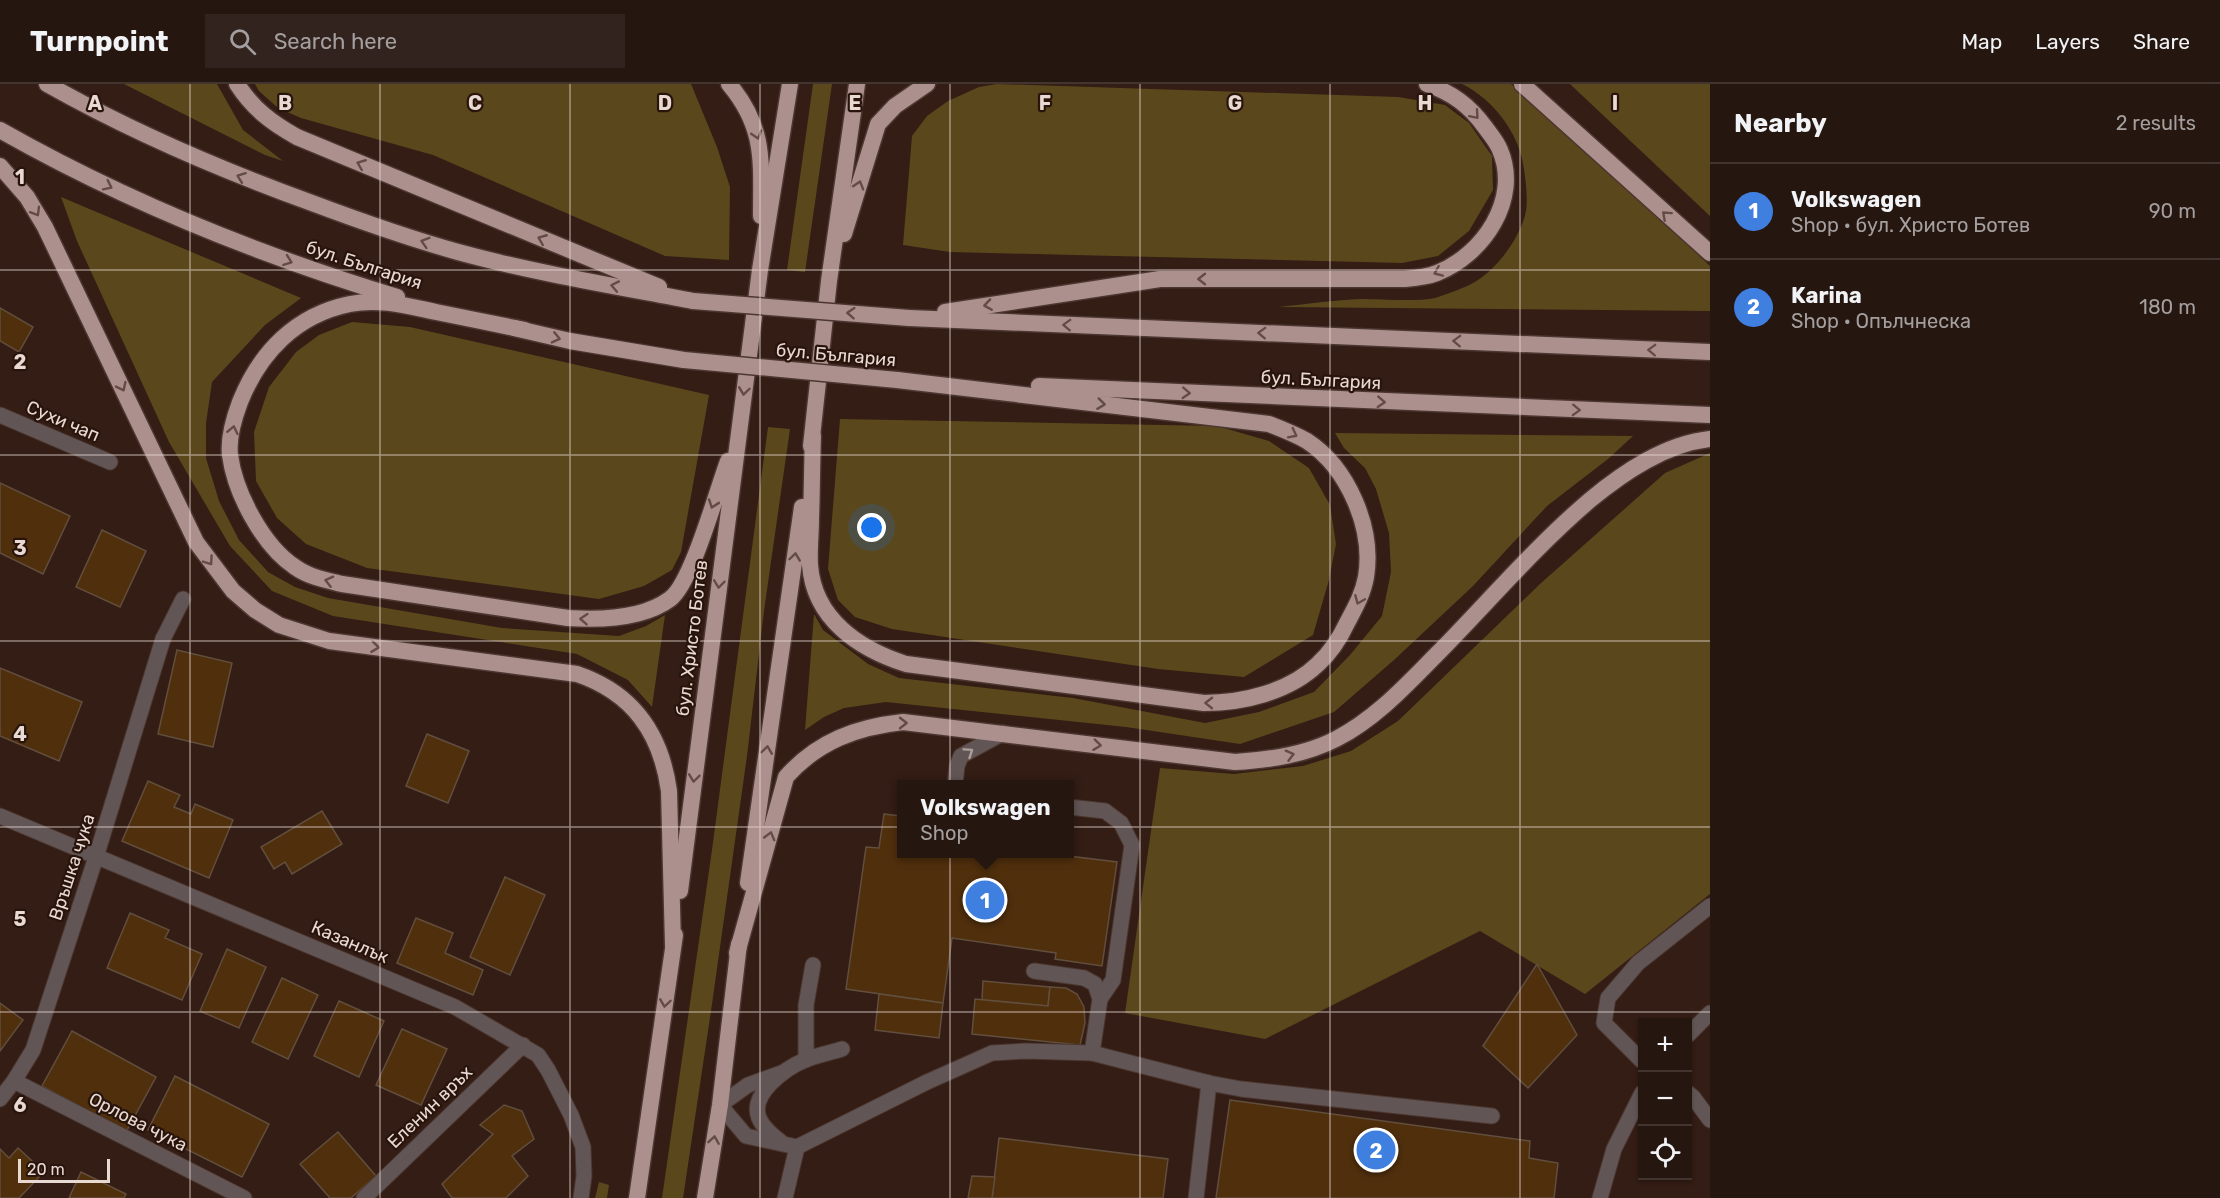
<!DOCTYPE html>
<meta charset="utf-8">
<style>
body{margin:0;font-family:Rubik,sans-serif;background:#32231e;color:#f1f3f6}
.controls{position:absolute;right:18px;bottom:18px;display:grid;overflow:hidden;border-radius:0px;box-shadow:0 2px 4px #0004}
.controls button{width:54px;height:54px;display:grid;place-items:center;padding:0;border:0;border-bottom:2px solid #423530;background:#261610;color:#f1f3f6;font:30px sans-serif}
.scale{position:absolute;left:18px;bottom:15px;width:92px;box-sizing:border-box;padding-left:6px;border:3px solid #e8d9d3;border-top:0;font-size:16px;line-height:21px;white-space:nowrap;color:#e8d9d3;-webkit-text-stroke:4px #29140c;paint-order:stroke}
.you{position:absolute;left:872px;top:444px;width:21px;height:21px;margin:-15px;border:4px solid #fff;border-radius:50%;background:#1a73e8;box-shadow:0 0 0 9px #1a73e833}
.badge{display:grid;place-items:center;width:39px;height:39px;border-radius:50%;background:#db2777;color:#fff;font-size:20px;font-weight:700}
.pin{position:absolute;translate:-50% -50%;border:3px solid #fff;box-shadow:0 2px 6px #0006}
.popup{position:absolute;left:897px;top:696px;width:177px;height:78px;box-sizing:border-box;display:grid;place-content:center;border-radius:0px;background:#261610;filter:drop-shadow(0 2px 4px #0005);font-size:20px;white-space:nowrap;color:#a49f9f}
.popup b{font-size:22px;color:#f1f3f6}
.popup::after{content:'';position:absolute;left:50%;top:100%;margin-left:-12px;border:12px solid transparent;border-top-color:#261610}
.list{margin:0;padding:0;list-style:none}
h2{display:flex;justify-content:space-between;align-items:center;height:78px;margin:0;padding:0 24px;font-size:26px}
h2 small{font-size:20px;font-weight:400;color:#a49f9f}
.list li{display:grid;grid-template-columns:39px 1fr auto;gap:18px;align-items:center;box-sizing:border-box;height:96px;padding:0 24px;border-top:2px solid #423530}
.list b{display:block;font-size:22px;white-space:nowrap}
.list p{margin:0;font-size:20px;white-space:nowrap;color:#a49f9f}
.list em{font-size:20px;font-style:normal;color:#a49f9f}
.icon{flex:none;width:33px;height:33px;fill:none;stroke:currentColor;stroke-width:2;stroke-linecap:round;stroke-linejoin:round}
.map{position:relative;flex:none;width:1710px;height:1114px;overflow:hidden}
header{display:flex;align-items:center;gap:36px;box-sizing:border-box;height:84px;padding:0 30px;background:#261610;border-bottom:2px solid #423530}
header strong{font-size:28px}
nav{display:flex;gap:33px;margin-inline-start:auto;font-size:21px}
.search{width:420px;height:54px;background:#32231e;display:flex;align-items:center;gap:15px;box-sizing:border-box;padding:0 21px;border-radius:0px;color:#a49f9f;font-size:22px}
main{display:flex}
aside{flex:1;background:#261610}
.map>svg:first-child{display:block}
.green{fill:#5b471c}
.building{fill:#502f0c;stroke:#614e3d;stroke-width:1.5}
.lines{fill:none;stroke-linecap:round;stroke-linejoin:round}
.service-casing{stroke:#4c3730;stroke-width:17}
.minor-casing{stroke:#4c3730;stroke-width:17}
.trunk-casing{stroke:#4c3730;stroke-width:19}
.service{stroke:#625555;stroke-width:15}
.minor{stroke:#625555;stroke-width:15}
.trunk{stroke:#ac908e;stroke-width:16}
.trunk-bridge-casing{stroke:#4c3730;stroke-width:19;stroke-linecap:butt}
.trunk-bridge{stroke:#ac908e;stroke-width:16}
.oneway{stroke:#644c46}
.oneway2{stroke:#ac9e9a}
.grid{fill:none;stroke:#e8d9d3;stroke-width:1.5;stroke-opacity:0.55}
.labels{text-anchor:middle;dominant-baseline:central;stroke-width:4.5;stroke-linejoin:round;paint-order:stroke}
.street-label{font-size:18px;fill:#e8d9d3;stroke:#29140c}
.grid-label{font-size:20px;text-anchor:middle;font-weight:bold;fill:#e8d9d3;stroke:#29140c;stroke-width:4.5;stroke-linejoin:round;paint-order:stroke}
</style>
<header>
<strong>Turnpoint</strong>
<div class="search"><svg class="icon" aria-label="search" viewBox="0 0 24 24"><circle cx="10" cy="10" r="6"/><path d="M15 15l6 6"/></svg>Search here</div>
<nav><a>Map</a><a>Layers</a><a>Share</a></nav>
</header>
<main>
<div class="map">
<svg width="1710" height="1114" viewBox="0 0 1710 1114">
<rect width="100%" height="100%" fill="#331d15"/>
<g class="green">
<polygon points="124,0 217,0 243,46 283,77 265,71"/>
<polygon points="255,0 691,0 717,63 730,103 729,176 665,172 433,71 301,34 278,24 259,7"/>
<polygon points="813,0 832,0 805,188 787,186"/>
<polygon points="997,0 1398,13 1445,21 1469,39 1492,72 1493,106 1469,147 1438,172 1402,179 950,168 903,161 912,52 927,32 948,17 979,3"/>
<path d="M1462,0h49l127,114 72,68v45l-431,-4c27,-3 55,-7 83,-8 18,0 57,3 73,-1 12,-4 27,-9 38,-15 22,-12 43,-40 51,-64 5,-14 2,-35 0,-50 -4,-35 -31,-70 -62,-85z"/>
<polygon points="1570,0 1710,0 1710,132"/>
<polygon points="61,113 301,214 265,241 212,298 206,339 206,374 219,417 239,456 268,488 295,503 328,514 502,544 619,552 646,542 665,531 652,623 628,596 577,570 333,532 272,507 230,462 169,358 77,157"/>
<polygon points="352,238 410,243 709,311 681,468 672,486 644,502 599,515 367,484 306,460 277,434 256,397 254,348 269,303 296,268 319,251"/>
<polygon points="840,335 1217,342 1269,357 1309,384 1330,421 1336,460 1329,496 1313,551 1244,593 1158,585 892,545 855,533 838,516 828,485"/>
<polygon points="768,343 790,345 764,527 747,672 711,927 683,1114 662,1114 712,766"/>
<polygon points="1335,349 1633,352 1608,375 1547,422 1473,502 1394,576 1334,628 1240,660 1126,643 886,618 844,624 824,633 805,646 814,530 823,546 868,580 899,594 1073,614 1205,639 1259,628 1314,608 1350,571 1382,532 1391,488 1389,449 1376,405 1365,384 1344,364"/>
<polygon points="1710,369 1710,810 1585,910 1480,847 1265,955 1125,929 1160,684 1234,690 1303,682 1351,667 1398,637 1540,500 1665,389"/>
<polygon points="599,1098 609,1101 607,1114 595,1114"/>
</g>
<g class="building">
<polygon points="0,224 33,243 19,268 0,257"/>
<polygon points="0,399 70,432 43,490 0,469"/>
<polygon points="102,446 146,467 120,523 76,503"/>
<polygon points="177,566 232,579 213,663 158,650"/>
<polygon points="0,584 82,618 59,677 0,652"/>
<polygon points="427,650 469,667 448,719 406,702"/>
<polygon points="148,697 180,711 174,723 191,730 195,720 233,736 209,794 122,757"/>
<polygon points="322,727 342,760 292,790 285,778 274,785 261,763"/>
<polygon points="884,730 901,732 901,770 1069,770 1069,756 1071,756 1069,772 1117,778 1102,882 1055,875 1056,869 952,854 943,919 846,905 866,763 879,764"/>
<polygon points="505,793 545,811 510,891 470,873"/>
<polygon points="130,829 169,846 165,854 202,870 182,916 107,884"/>
<polygon points="416,834 453,849 445,869 483,886 473,911 397,879"/>
<polygon points="227,865 266,883 239,944 200,927"/>
<polygon points="1537,880 1577,951 1528,1004 1483,962"/>
<polygon points="282,894 318,911 288,975 252,958"/>
<polygon points="983,897 1050,903 1048,922 982,916"/>
<polygon points="1050,903 1066,904 1077,910 1084,923 1085,939 1080,961 972,950 975,915 1048,922"/>
<polygon points="879,910 943,919 939,954 875,946"/>
<polygon points="339,917 384,937 359,993 314,972"/>
<polygon points="0,919 23,936 0,967"/>
<polygon points="402,945 447,965 421,1021 376,1001"/>
<polygon points="72,947 156,993 126,1048 42,1002"/>
<polygon points="175,992 269,1040 242,1093 148,1046"/>
<polygon points="1230,1016 1530,1057 1529,1074 1558,1079 1554,1114 1216,1114"/>
<polygon points="504,1021 522,1027 534,1055 512,1072 528,1092 506,1114 452,1114 442,1100 493,1050 480,1041"/>
<polygon points="338,1048 376,1092 351,1114 330,1114 300,1080"/>
<polygon points="999,1054 1168,1075 1163,1114 992,1114"/>
<polygon points="18,1064 44,1088 19,1114 0,1114 0,1065 9,1074"/>
<polygon points="81,1088 126,1110 124,1114 69,1114"/>
<polygon points="972,1092 995,1093 992,1114 968,1114"/>
</g>
<g class="lines">
<g class="service-casing">
<g id="service">
<polyline points="163,555 183,515"/>
<polyline points="955,700 957,682 961,672 1003,649"/>
<polyline points="1069,723 1105,727 1121,739 1132,761 1113,896 1100,915"/>
<polyline points="1034,887 1084,894 1095,900 1100,915 1092,969"/>
<polyline points="806,976 806,921 813,881"/>
<polyline points="784,988 748,1001 720,1021 746,1052 797,1063 785,1114"/>
<polyline points="1209,999 1241,1005 1492,1032"/>
<polyline points="1688,1009 1693,1013 1710,1036"/>
<path d="M781,1058c-8,-6 -18,-14 -22,-24 -10,-24 27,-50 46,-58 11,-5 25,-7 37,-11"/>
</g>
</g>
<g class="minor-casing">
<g id="minor">
<polyline points="0,331 110,378"/>
<polyline points="0,732 455,923 538,971 548,986 571,1031 583,1063 584,1092 581,1114"/>
<polyline points="1688,951 1710,929"/>
<polyline points="1642,977 1604,939 1608,914 1638,879 1710,822"/>
<polyline points="14,997 244,1114"/>
<polyline points="0,1015 14,997 33,966 96,773 163,555"/>
<polyline points="797,1063 927,998 992,969 1026,967 1092,969 1209,999 1196,1114"/>
<polyline points="364,1114 523,961"/>
<polyline points="1600,1114 1614,1065 1642,1009"/>
</g>
</g>
<g class="trunk-casing">
<g id="trunk">
<path d="M47,0c85,48 174,86 265,119 48,18 96,35 146,49 77,21 156,34 235,49"/>
<path d="M237,0c16,25 35,39 60,53l362,150"/>
<path d="M729,0c37,44 32,79 32,132"/>
<polyline points="1522,0 1710,169"/>
<path d="M0,46c125,71 259,125 397,167"/>
<path d="M0,82l27,31 18,30 151,315 37,49 22,19 24,15 50,16 248,33c56,19 84,59 92,117l4,154"/>
<polyline points="844,150 878,40 895,22 927,0"/>
<path d="M945,228l215,-33h245c11,-1 22,-2 32,-6 46,-18 84,-74 63,-123 -3,-8 -10,-16 -15,-23 -16,-22 -33,-34 -58,-43"/>
<polyline points="909,234 1710,268"/>
<polyline points="514,244 570,257 684,276"/>
<path d="M525,246c-30,-6 -59,-12 -89,-18 -28,-6 -57,-14 -86,-8 -54,11 -90,48 -110,98 -6,16 -12,36 -10,53 5,38 33,91 65,112 14,10 30,13 47,17l226,34c31,2 75,1 102,-19 22,-16 47,-109 58,-138"/>
<polyline points="1039,302 1710,331"/>
<path d="M813,352c-1,27 -1,55 -2,83 0,15 -2,31 -1,46 4,54 49,84 96,99l298,39c39,0 85,-11 114,-39 12,-11 22,-26 29,-41 8,-15 16,-29 19,-46 8,-49 -18,-109 -59,-136 -12,-7 -25,-12 -38,-17l-372,-44"/>
<polyline points="811,362 829,197 857,0"/>
<polyline points="748,799 802,423"/>
<polyline points="680,807 760,186 790,0"/>
<path d="M737,869l49,-176c32,-36 71,-50 117,-55l332,40c35,-2 70,-7 101,-23 41,-21 72,-56 104,-88 49,-50 96,-105 150,-151 34,-28 75,-56 120,-61"/>
<polyline points="637,1114 675,851"/>
<polyline points="705,1114 720,1021 739,860"/>
</g>
</g>
<use href="#service" class="service"/>
<use href="#minor" class="minor"/>
<use href="#trunk" class="trunk"/>
<g class="trunk-bridge-casing">
<g id="trunk-bridge">
<polyline points="693,217 909,234"/>
<polyline points="684,276 897,296"/>
</g>
</g>
<use href="#trunk-bridge" class="trunk-bridge"/>
</g>
<defs><path id="oneway-chevron" d="M-2-3.5L2.5 0L-2 3.5" fill="none" stroke-width="1.6" stroke-linecap="round" stroke-linejoin="round" transform="scale(1.5)"/></defs>
<g class="oneway">
<use href="#oneway-chevron" transform="translate(1475 31) rotate(49)"/>
<use href="#oneway-chevron" transform="translate(757 51) rotate(73)"/>
<use href="#oneway-chevron" transform="translate(361 80) rotate(-158)"/>
<use href="#oneway-chevron" transform="translate(241 93) rotate(-159)"/>
<use href="#oneway-chevron" transform="translate(859 101) rotate(-73)"/>
<use href="#oneway-chevron" transform="translate(108 102) rotate(26)"/>
<use href="#oneway-chevron" transform="translate(36 128) rotate(59)"/>
<use href="#oneway-chevron" transform="translate(1666 131) rotate(-138)"/>
<use href="#oneway-chevron" transform="translate(542 155) rotate(-158)"/>
<use href="#oneway-chevron" transform="translate(425 158) rotate(-163)"/>
<use href="#oneway-chevron" transform="translate(288 177) rotate(20)"/>
<use href="#oneway-chevron" transform="translate(1438 188) rotate(157)"/>
<use href="#oneway-chevron" transform="translate(1202 195) rotate(-180)"/>
<use href="#oneway-chevron" transform="translate(615 202) rotate(-169)"/>
<use href="#oneway-chevron" transform="translate(988 221) rotate(171)"/>
<use href="#oneway-chevron" transform="translate(851 229) rotate(-176)"/>
<use href="#oneway-chevron" transform="translate(1067 241) rotate(-178)"/>
<use href="#oneway-chevron" transform="translate(1262 249) rotate(-178)"/>
<use href="#oneway-chevron" transform="translate(556 254) rotate(13)"/>
<use href="#oneway-chevron" transform="translate(1457 257) rotate(-178)"/>
<use href="#oneway-chevron" transform="translate(1652 266) rotate(-178)"/>
<use href="#oneway-chevron" transform="translate(122 303) rotate(64)"/>
<use href="#oneway-chevron" transform="translate(744 307) rotate(98)"/>
<use href="#oneway-chevron" transform="translate(1186 309) rotate(3)"/>
<use href="#oneway-chevron" transform="translate(1381 318) rotate(3)"/>
<use href="#oneway-chevron" transform="translate(1101 320) rotate(7)"/>
<use href="#oneway-chevron" transform="translate(1576 326) rotate(2)"/>
<use href="#oneway-chevron" transform="translate(233 346) rotate(-78)"/>
<use href="#oneway-chevron" transform="translate(1293 350) rotate(27)"/>
<use href="#oneway-chevron" transform="translate(713 420) rotate(109)"/>
<use href="#oneway-chevron" transform="translate(795 473) rotate(-82)"/>
<use href="#oneway-chevron" transform="translate(209 477) rotate(55)"/>
<use href="#oneway-chevron" transform="translate(329 497) rotate(-166)"/>
<use href="#oneway-chevron" transform="translate(719 500) rotate(97)"/>
<use href="#oneway-chevron" transform="translate(1359 516) rotate(113)"/>
<use href="#oneway-chevron" transform="translate(584 535) rotate(-176)"/>
<use href="#oneway-chevron" transform="translate(375 563) rotate(7)"/>
<use href="#oneway-chevron" transform="translate(1209 619) rotate(-179)"/>
<use href="#oneway-chevron" transform="translate(903 639)"/>
<use href="#oneway-chevron" transform="translate(1097 661) rotate(7)"/>
<use href="#oneway-chevron" transform="translate(767 666) rotate(-82)"/>
<use href="#oneway-chevron" transform="translate(1290 671) rotate(-15)"/>
<use href="#oneway-chevron" transform="translate(694 694) rotate(97)"/>
<use href="#oneway-chevron" transform="translate(770 752) rotate(-75)"/>
<use href="#oneway-chevron" transform="translate(665 919) rotate(98)"/>
<use href="#oneway-chevron" transform="translate(714 1056) rotate(-81)"/>
</g>
<use class="oneway2" href="#oneway-chevron" transform="translate(969 668) rotate(-34)"/>
<path class="grid" d="M190,0v1114M380,0v1114M570,0v1114M760,0v1114M950,0v1114M1140,0v1114M1330,0v1114M1520,0v1114M0,186h1710M0,371h1710M0,557h1710M0,743h1710M0,928h1710"/>
<g class="labels">
<g class="street-label">
<text transform="translate(364 181) rotate(18)">бул. България</text>
<text transform="translate(836 271) rotate(5)">бул. България</text>
<text transform="translate(1321 296) rotate(3)">бул. България</text>
<text transform="translate(63 337) rotate(23)">Сухи чап</text>
<text transform="translate(692 554) rotate(-83)">бул. Христо Ботев</text>
<text transform="translate(72 783) rotate(-72)">Връшка чука</text>
<text transform="translate(350 858) rotate(23)">Казанлък</text>
<text transform="translate(430 1023) rotate(-44)">Еленин връх</text>
<text transform="translate(138 1038) rotate(27)">Орлова чука</text>
</g>
</g>
<g class="grid-label">
<text x="95" y="26">A</text>
<text x="285" y="26">B</text>
<text x="475" y="26">C</text>
<text x="665" y="26">D</text>
<text x="855" y="26">E</text>
<text x="1045" y="26">F</text>
<text x="1235" y="26">G</text>
<text x="1425" y="26">H</text>
<text x="1615" y="26">I</text>
<text x="20" y="100">1</text>
<text x="20" y="285">2</text>
<text x="20" y="471">3</text>
<text x="20" y="657">4</text>
<text x="20" y="842">5</text>
<text x="20" y="1028">6</text>
</g>
</svg>
<div class="controls">
<button>+</button>
<button>−</button>
<button><svg class="icon" aria-label="locate" viewBox="0 0 24 24"><circle cx="12" cy="12" r="6"/><path d="M12 2v4M12 18v4M2 12h4M18 12h4"/></svg></button>
</div>
<div class="scale">20 m</div>
<div class="you"></div>
<div class="pin badge" style="left:985px;top:816px;background:#3f7fe0">1</div>
<div class="popup"><b>Volkswagen</b>Shop</div>
<div class="pin badge" style="left:1376px;top:1066px;background:#3f7fe0">2</div>
</div>
<aside>
<h2>Nearby<small>2 results</small></h2>
<ul class="list">
<li><span class="badge" style="background:#3f7fe0">1</span><div><b>Volkswagen</b><p>Shop · бул. Христо Ботев</p></div><em>90 m</em></li>
<li><span class="badge" style="background:#3f7fe0">2</span><div><b>Karina</b><p>Shop · Опълчнеска</p></div><em>180 m</em></li>
</ul>
</aside>
</main>
